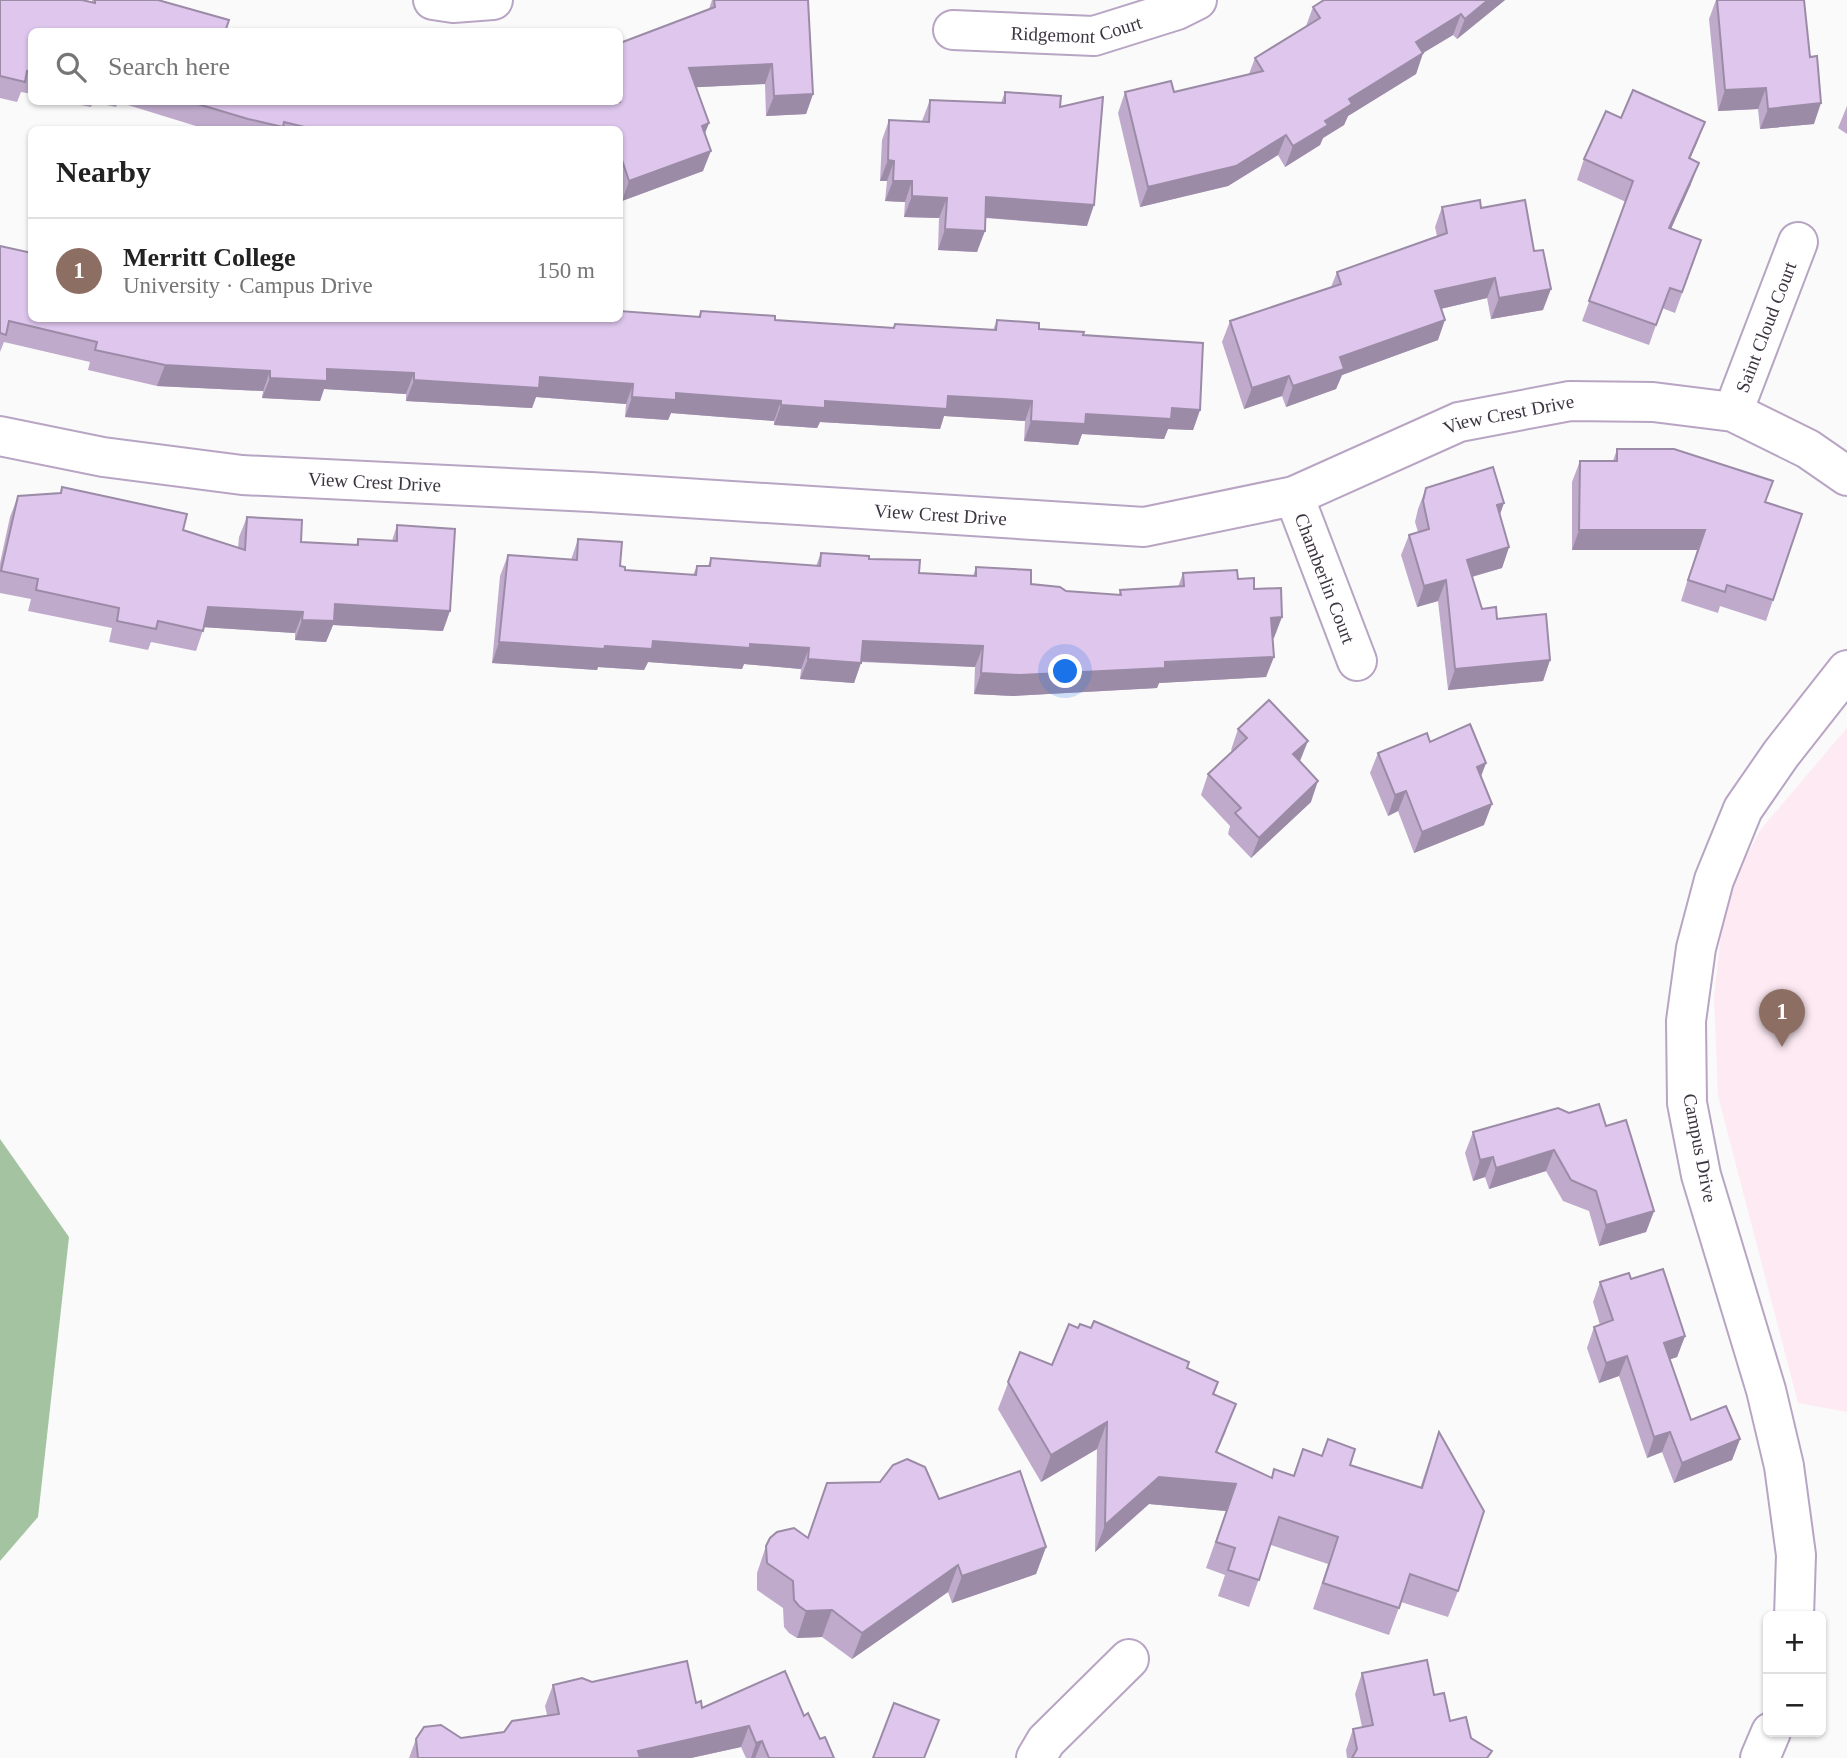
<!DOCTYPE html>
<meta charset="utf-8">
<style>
body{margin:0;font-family:"Times New Roman",serif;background:#f6f6f6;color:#222}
.controls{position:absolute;right:21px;bottom:21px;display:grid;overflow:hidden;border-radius:10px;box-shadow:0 2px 5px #0004}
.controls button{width:63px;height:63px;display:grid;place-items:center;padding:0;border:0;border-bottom:2px solid #e0e0e0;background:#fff;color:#222;font:35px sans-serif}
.you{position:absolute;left:1066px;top:672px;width:24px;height:24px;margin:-18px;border:5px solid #fff;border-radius:50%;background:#1a73e8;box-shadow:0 0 0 10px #1a73e833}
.badge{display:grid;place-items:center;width:46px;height:46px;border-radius:50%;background:#85218a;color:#fff;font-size:23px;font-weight:700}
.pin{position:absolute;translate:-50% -58px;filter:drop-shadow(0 2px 4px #0008)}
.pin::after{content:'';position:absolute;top:37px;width:24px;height:21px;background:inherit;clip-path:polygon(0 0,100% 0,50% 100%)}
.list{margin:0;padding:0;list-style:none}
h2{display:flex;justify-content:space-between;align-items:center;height:91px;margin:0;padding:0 28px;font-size:30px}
h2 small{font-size:23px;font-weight:400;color:#767676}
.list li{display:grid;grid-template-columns:46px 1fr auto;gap:21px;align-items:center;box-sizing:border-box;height:105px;padding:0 28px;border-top:2px solid #e0e0e0}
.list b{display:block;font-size:26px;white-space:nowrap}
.list p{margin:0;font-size:23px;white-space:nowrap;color:#767676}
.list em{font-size:23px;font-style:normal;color:#767676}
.icon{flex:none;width:38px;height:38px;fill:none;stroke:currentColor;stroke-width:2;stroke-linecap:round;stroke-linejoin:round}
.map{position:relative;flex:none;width:1847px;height:1758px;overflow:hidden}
.search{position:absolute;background:#fff;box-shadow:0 2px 5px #0004;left:28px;top:28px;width:595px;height:77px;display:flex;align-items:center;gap:18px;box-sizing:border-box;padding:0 24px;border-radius:10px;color:#767676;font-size:26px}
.panel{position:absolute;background:#fff;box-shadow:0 2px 5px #0004;left:28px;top:126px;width:595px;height:196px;border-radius:10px}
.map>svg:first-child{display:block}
.education{fill:#feeaf3}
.forest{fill:#a4c3a1}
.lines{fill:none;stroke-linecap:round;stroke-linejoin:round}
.minor-casing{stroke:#b8a4c3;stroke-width:42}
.minor{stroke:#fff;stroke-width:38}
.wall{fill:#bfaacc}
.shaded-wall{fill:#9b8ba6}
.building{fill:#dec6ed;stroke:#9b8ba6;stroke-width:2}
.labels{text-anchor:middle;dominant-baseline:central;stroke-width:7;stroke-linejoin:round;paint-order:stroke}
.street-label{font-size:19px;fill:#3d3541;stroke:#fff}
</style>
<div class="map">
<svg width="1847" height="1758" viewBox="0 0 1847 1758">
<rect width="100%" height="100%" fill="#fafafa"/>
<polygon class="education" points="1847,728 1847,1412 1798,1403 1718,1096 1714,998 1725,896 1761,829"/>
<polygon class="forest" points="0,1139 69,1237 38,1517 0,1561"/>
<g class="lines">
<g class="minor-casing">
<g id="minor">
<polyline points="433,0 453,3 493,0"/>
<path id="s1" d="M953,30l141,6 83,-26 20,-10"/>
<path id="s2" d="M1733,412l65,-170"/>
<path id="s3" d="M0,436l103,21 139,18 349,17 553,35 150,-31 165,-74 111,-21 83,1 80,10 75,37 39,27"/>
<path id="s4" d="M1294,496l63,165"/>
<polyline points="1794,1616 1796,1555 1784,1466 1766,1390 1701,1175 1687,1103 1686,1021 1696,948 1714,880 1743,809 1781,754 1847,670"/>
<polyline points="1036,1758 1046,1741 1129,1659"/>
<polyline points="1760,1758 1771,1732"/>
</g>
</g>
<use href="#minor" class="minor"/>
</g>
<g class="wall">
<polygon points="0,0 92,2 92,0 158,0 32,32 32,94 21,92 17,102 0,98"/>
<polygon points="712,0 808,0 813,94 806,114 766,116 765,84 696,87 705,134 703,171 622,201 620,195 620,130 209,130 118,102 116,107 93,102 91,107 65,102 620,102 709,9"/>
<polygon points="1324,0 1505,0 1457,39 1453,35 1423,53 1416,74 1348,116 1344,125 1323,138 1320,145 1285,167 1278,155 1228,186 1140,207 1118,113 1125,92 1174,92 1249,74 1255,58 1306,26 1313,7"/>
<polygon points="1716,0 1804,0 1814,124 1760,129 1758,109 1718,111 1709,19"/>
<polygon points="1005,92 1060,107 1087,226 985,218 977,252 938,250 939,218 904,217 905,202 885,201 887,181 880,181 882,140 889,120 922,121 930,100 1001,103"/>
<polygon points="1847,106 1847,134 1838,128"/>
<polygon points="1621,118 1705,122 1690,159 1691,184 1671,229 1701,240 1675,313 1662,308 1649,345 1582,321 1626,202 1577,180 1584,159"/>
<polygon points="1442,207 1481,208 1543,310 1491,319 1487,298 1441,309 1438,340 1342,375 1336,389 1286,407 1282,396 1244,409 1222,342 1230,321 1331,287 1337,272 1437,236 1435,227"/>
<polygon points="0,246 32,318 698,317 701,311 775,320 893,328 895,324 993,330 997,320 1039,329 1083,335 1200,410 1193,430 1168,429 1164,439 1082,434 1078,445 1024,441 1025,421 995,419 944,416 940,429 820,422 817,428 774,425 774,421 671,413 668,420 625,417 626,404 536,397 532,408 406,401 406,394 324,389 320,401 262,398 263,391 157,386 88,370 90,362 4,342 0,352"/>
<polygon points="1617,449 1765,502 1773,600 1766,621 1720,606 1718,613 1681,601 1697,550 1572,550 1572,482 1580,461 1613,461"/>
<polygon points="62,487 183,530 238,548 239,537 247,517 301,542 356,545 358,539 392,541 397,525 443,631 333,625 326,642 295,640 295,633 204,627 196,651 151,642 148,650 109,642 112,628 28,611 31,599 0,593 0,563 10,517 18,496 60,493"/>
<polygon points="1426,488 1500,515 1509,547 1502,568 1472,577 1482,609 1497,619 1550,660 1543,681 1448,690 1438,601 1417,607 1401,555 1409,535 1418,532 1415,522 1418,509"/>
<polygon points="578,539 625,570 693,575 697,566 708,566 711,558 816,566 821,553 869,559 919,573 973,576 976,567 1031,584 1066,591 1119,595 1120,590 1178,587 1183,573 1238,579 1254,589 1274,638 1273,638 1266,677 1159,683 1157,688 1013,696 974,694 975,667 861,662 854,683 800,679 801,669 744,664 742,669 648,662 644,670 598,667 597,670 492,663 500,576 508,555 571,560"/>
<polygon points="1238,729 1300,761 1311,802 1251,858 1228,834 1230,826 1201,795 1208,774 1233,752 1231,750"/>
<polygon points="1430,742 1486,763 1481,776 1484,825 1414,853 1398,811 1388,816 1370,773 1378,753"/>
<polygon points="1606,1126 1654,1211 1646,1232 1599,1246 1589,1211 1563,1201 1546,1171 1489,1189 1485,1177 1473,1181 1465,1153 1473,1132"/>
<polygon points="1631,1279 1685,1336 1677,1357 1670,1359 1691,1420 1740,1439 1732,1460 1674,1483 1662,1452 1647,1458 1619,1376 1599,1383 1587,1348 1594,1327 1600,1325 1593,1302 1600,1282"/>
<polygon points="1078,1328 1187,1368 1218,1382 1214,1395 1226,1431 1217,1452 1271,1478 1293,1476 1303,1449 1322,1456 1328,1439 1350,1465 1420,1488 1439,1432 1458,1591 1448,1617 1401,1602 1389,1635 1313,1609 1328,1564 1271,1545 1249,1607 1218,1596 1225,1575 1206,1568 1226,1511 1149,1504 1095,1552 1097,1449 1041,1482 998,1409 1020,1352 1052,1365"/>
<polygon points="939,1499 1046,1547 1036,1574 952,1603 948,1592 852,1659 822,1637 797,1638 789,1633 784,1627 783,1608 757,1590 757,1573 766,1546 808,1537"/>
<polygon points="1362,1673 1434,1695 1450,1721 1471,1738 1489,1758 1347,1758 1346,1750 1353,1729 1362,1727 1355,1694"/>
<polygon points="592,1682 696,1703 702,1708 804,1716 834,1758 746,1758 741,1747 691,1758 409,1758 416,1739 461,1738 504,1732 547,1715 545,1706 553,1685"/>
</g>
<g class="shaded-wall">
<polygon points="1488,0 1505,0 1457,39 1465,19"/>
<polygon points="1461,14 1453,35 1423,53 1416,74 1348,116 1344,125 1323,138 1320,145 1285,167 1293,146 1325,121 1416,42"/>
<polygon points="772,64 765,84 681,88 689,68"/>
<polygon points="1766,88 1758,109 1718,111 1725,90"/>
<polygon points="813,94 806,114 766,116 774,96"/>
<polygon points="1821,103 1814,124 1760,129 1768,109"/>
<polygon points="1705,122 1697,143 1681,179 1689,158"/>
<polygon points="709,123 701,144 702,126"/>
<polygon points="1286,135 1278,155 1228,186 1140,207 1148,187"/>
<polygon points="711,151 703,171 622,201 629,181"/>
<polygon points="888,160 894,161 887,181 880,181"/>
<polygon points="1699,163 1691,184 1662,249 1669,228"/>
<polygon points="893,181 912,181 905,202 885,201"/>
<polygon points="912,196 947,198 939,218 904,217"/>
<polygon points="986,197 1094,205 1087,226 979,217"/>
<polygon points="945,229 985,231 977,252 938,250"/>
<polygon points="1495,278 1487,298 1427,312 1435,291"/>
<polygon points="1551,289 1543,310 1491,319 1499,298"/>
<polygon points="1445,320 1438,340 1342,375 1336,389 1286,407 1293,386 1340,357"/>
<polygon points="165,365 270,371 263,391 157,386"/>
<polygon points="327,369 414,373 406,394 324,389 320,401 262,398 270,378"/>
<polygon points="1289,376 1282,396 1244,409 1252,388"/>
<polygon points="540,377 633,384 626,404 536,397 532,408 406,401 414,380"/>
<polygon points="676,393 781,401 774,421 671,413 668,420 625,417 632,397"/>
<polygon points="948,396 1032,401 1025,421 944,416 940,429 820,422 817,428 774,425 781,405 825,401"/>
<polygon points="1172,408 1200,410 1193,430 1168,429 1164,439 1082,434 1078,445 1024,441 1031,421 1086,414"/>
<polygon points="1504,503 1497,523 1497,505"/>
<polygon points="1579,530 1705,530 1697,550 1572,550"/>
<polygon points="1509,547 1502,568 1460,580 1467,560"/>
<polygon points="1446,580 1438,601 1417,607 1424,586"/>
<polygon points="335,604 450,611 443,631 333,625 326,642 295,640 302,620"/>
<polygon points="208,607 303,612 295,633 201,627"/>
<polygon points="1282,617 1274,638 1264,638 1271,618"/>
<polygon points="653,641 750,644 809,648 801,669 744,664 742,669 648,662 644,670 598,667 597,670 492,663 499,642 605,646"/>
<polygon points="863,641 983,646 975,667 855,661"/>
<polygon points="1274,657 1266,677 1159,683 1157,688 1013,696 974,694 981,673"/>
<polygon points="808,659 861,663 854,683 800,679"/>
<polygon points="1550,660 1543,681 1448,690 1455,669"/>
<polygon points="1308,741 1300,761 1293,754"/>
<polygon points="1486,763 1478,784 1477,767"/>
<polygon points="1318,781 1311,802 1251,858 1259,838"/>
<polygon points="1406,791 1398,811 1388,816 1395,795"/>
<polygon points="1492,804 1484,825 1414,853 1422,832"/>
<polygon points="1554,1150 1546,1171 1489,1189 1496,1168"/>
<polygon points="1493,1157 1485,1177 1473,1181 1480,1160"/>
<polygon points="1654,1211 1646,1232 1599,1246 1606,1225"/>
<polygon points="1685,1336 1677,1357 1657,1364 1664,1343"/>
<polygon points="1627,1356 1619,1376 1599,1383 1606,1363"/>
<polygon points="1107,1422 1097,1449 1041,1482 1051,1455"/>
<polygon points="1670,1432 1662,1452 1647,1458 1654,1437"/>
<polygon points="1740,1439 1732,1460 1674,1483 1682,1463"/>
<polygon points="1159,1477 1236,1484 1226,1511 1149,1504 1095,1552 1105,1525"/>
<polygon points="1046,1547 1036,1574 952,1603 962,1576"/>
<polygon points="958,1565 948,1592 852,1659 862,1633"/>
<polygon points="832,1610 822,1637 797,1638 806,1611"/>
<polygon points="749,1726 741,1747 691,1758 635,1758 638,1751"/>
<polygon points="762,1741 755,1758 751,1758 756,1743"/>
</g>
<g class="building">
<polygon points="0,0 82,0 95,3 95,0 158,0 229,20 225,32 32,32 32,72 27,71 25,82 0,76"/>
<polygon points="714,0 808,0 813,94 774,96 772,64 689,68 709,123 702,126 711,151 629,181 620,154 620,130 317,130 284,122 283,127 248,119 191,102 620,102 620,43 715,7"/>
<polygon points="1324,0 1488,0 1465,19 1461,14 1416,42 1423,53 1349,99 1352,104 1325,121 1328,125 1293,146 1286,135 1236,166 1148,187 1125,92 1171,81 1174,92 1263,71 1255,58 1320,18 1313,7"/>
<polygon points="1717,0 1804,0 1810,57 1817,56 1821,103 1768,109 1766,88 1725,90"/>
<polygon points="1633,90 1705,122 1689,158 1699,163 1669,228 1701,240 1682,292 1670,288 1656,325 1589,301 1633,181 1584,159 1606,111 1621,118"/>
<polygon points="1005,92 1061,96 1060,107 1103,97 1094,205 986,197 985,231 945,229 947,198 912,196 912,181 893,181 894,161 888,160 889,120 929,122 930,100 1005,103"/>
<polygon points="1480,200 1481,208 1525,200 1534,251 1543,250 1551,289 1499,298 1495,278 1435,291 1445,320 1340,357 1344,369 1293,386 1289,376 1252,388 1230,321 1341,284 1337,272 1447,233 1442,207"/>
<polygon points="0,246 32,253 32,318 620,318 620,311 700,317 701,311 775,316 775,320 894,328 895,324 996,330 997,320 1039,323 1039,329 1084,332 1083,335 1203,343 1200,410 1172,408 1171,419 1086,414 1085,424 1031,421 1032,401 1003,399 948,396 947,409 825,401 825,408 781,405 781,401 676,393 676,400 632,397 633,384 540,377 539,388 414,380 414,373 327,369 327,381 270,378 270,371 165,365 95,350 97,342 9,321 6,335 0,333"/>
<polygon points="1617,449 1674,449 1773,481 1765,502 1802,514 1773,600 1727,585 1725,592 1688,580 1705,530 1579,530 1580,461 1617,461"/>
<polygon points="1493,467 1504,503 1497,505 1509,547 1467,560 1482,609 1496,607 1497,619 1546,614 1550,660 1455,669 1446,580 1424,586 1409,535 1429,529 1423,501 1426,488"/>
<polygon points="62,487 187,514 183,530 245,550 247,517 302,520 301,542 358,545 358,539 397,541 397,525 455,529 450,611 335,604 334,621 302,620 303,612 208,607 203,631 158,621 156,629 117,621 119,608 36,590 38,579 1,571 18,496 61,493"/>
<polygon points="578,539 622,542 620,566 625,567 625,570 696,575 697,566 710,566 711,558 820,566 821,553 869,556 869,559 920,560 919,573 976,576 976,567 1031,570 1031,584 1060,587 1066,591 1121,595 1120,590 1184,586 1183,573 1237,570 1238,579 1254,578 1254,589 1281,588 1282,617 1271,618 1274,657 1165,662 1165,668 1020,675 981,673 983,646 863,641 861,663 808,659 809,648 750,644 750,648 653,641 652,649 605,646 604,649 499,642 508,555 577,560"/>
<polygon points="1269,700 1308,741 1293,754 1318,781 1259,838 1235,813 1241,808 1208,774 1247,738 1238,729"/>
<polygon points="1470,724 1486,763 1477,767 1492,804 1422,832 1406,791 1395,795 1378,753 1427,733 1430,742"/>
<polygon points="1599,1104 1606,1126 1626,1120 1654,1211 1606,1225 1596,1191 1571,1180 1554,1150 1496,1168 1493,1157 1480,1160 1473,1132 1558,1108 1569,1113"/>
<polygon points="1663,1269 1685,1336 1664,1343 1691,1420 1726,1406 1740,1439 1682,1463 1670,1432 1654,1437 1627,1356 1606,1363 1594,1327 1613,1320 1600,1282 1629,1273 1631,1279"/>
<polygon points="1094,1321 1189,1362 1187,1368 1218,1382 1213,1394 1236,1404 1216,1452 1272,1478 1274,1469 1294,1476 1303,1449 1322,1456 1328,1439 1355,1449 1350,1465 1422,1488 1439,1432 1484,1511 1458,1591 1410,1574 1399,1608 1323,1583 1338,1537 1279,1517 1259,1580 1228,1570 1235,1548 1216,1542 1236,1484 1159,1477 1105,1525 1107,1422 1051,1455 1008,1382 1020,1352 1052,1365 1069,1324 1078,1328 1080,1324 1091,1328"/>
<polygon points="907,1459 925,1467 939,1499 1020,1471 1046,1547 962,1576 958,1565 862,1633 832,1610 806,1611 799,1606 794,1600 793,1581 767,1563 766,1546 770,1538 777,1532 794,1528 808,1538 827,1483 880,1482 893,1465"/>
<polygon points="1427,1660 1434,1695 1444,1693 1450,1721 1466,1717 1471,1738 1492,1751 1487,1758 1352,1758 1357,1749 1353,1729 1373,1725 1362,1673"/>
<polygon points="687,1661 696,1703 701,1701 702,1708 785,1671 804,1716 808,1713 820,1739 825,1737 834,1758 769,1758 762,1741 756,1743 749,1726 638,1751 640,1758 418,1758 416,1739 424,1727 441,1725 461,1738 504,1732 512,1721 559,1714 553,1685 582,1678 592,1682"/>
<polygon points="894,1703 939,1720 924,1758 873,1758"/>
</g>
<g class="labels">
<g class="street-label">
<text stroke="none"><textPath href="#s1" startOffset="124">Ridgemont Court</textPath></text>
<text stroke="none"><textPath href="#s2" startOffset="91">Saint Cloud Court</textPath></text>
<text stroke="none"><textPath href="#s3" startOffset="1533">View Crest Drive</textPath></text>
<text stroke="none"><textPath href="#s3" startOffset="378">View Crest Drive</textPath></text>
<text stroke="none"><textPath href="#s3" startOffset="945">View Crest Drive</textPath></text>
<text stroke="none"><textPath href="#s4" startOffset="88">Chamberlin Court</textPath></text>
<text transform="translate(1700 1148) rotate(79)">Campus Drive</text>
</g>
</g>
</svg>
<div class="controls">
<button>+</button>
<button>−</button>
</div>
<div class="you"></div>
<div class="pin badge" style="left:1782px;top:1047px;background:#8d6e63">1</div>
<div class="search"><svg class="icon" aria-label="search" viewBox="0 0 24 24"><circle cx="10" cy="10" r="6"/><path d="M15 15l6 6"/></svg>Search here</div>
<section class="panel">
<h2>Nearby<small></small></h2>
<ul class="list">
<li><span class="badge" style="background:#8d6e63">1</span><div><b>Merritt College</b><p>University · Campus Drive</p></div><em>150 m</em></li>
</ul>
</section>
</div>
